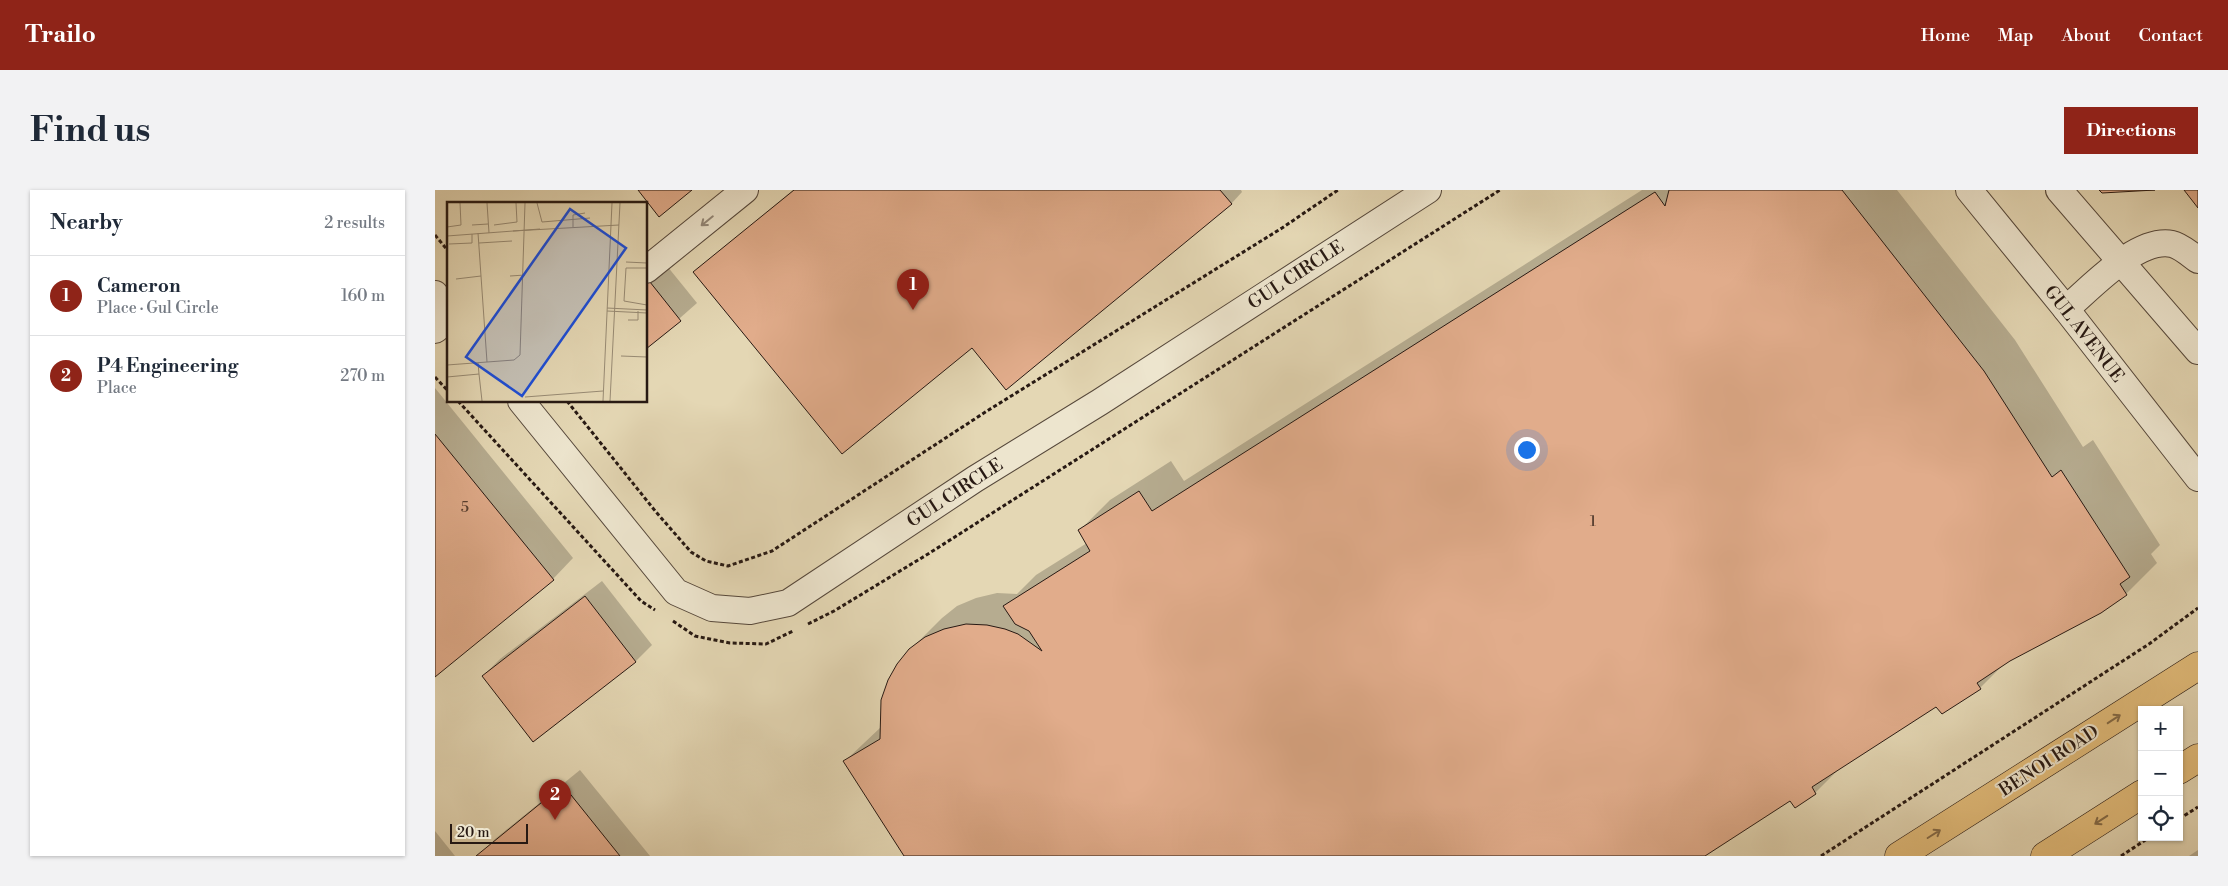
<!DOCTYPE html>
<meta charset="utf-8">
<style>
body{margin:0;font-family:"Libre Bodoni",serif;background:#f2f2f3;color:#1f2937}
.controls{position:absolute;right:15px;bottom:15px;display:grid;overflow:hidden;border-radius:0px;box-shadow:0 1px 4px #0004}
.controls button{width:45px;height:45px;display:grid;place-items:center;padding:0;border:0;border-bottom:1px solid #e0e1e3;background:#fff;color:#1f2937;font:25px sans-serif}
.scale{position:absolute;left:15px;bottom:12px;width:78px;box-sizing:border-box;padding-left:5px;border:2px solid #271913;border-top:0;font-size:14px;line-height:18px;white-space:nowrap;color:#271913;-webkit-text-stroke:4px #ede5ce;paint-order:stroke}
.you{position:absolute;left:1091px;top:259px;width:18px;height:18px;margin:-12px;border:4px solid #fff;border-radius:50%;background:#1a73e8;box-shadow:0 0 0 8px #1a73e833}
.badge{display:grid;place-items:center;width:32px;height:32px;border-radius:50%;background:#8f2418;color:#fff;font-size:16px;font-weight:700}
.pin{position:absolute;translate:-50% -41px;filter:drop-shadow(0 1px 2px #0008)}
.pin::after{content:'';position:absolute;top:26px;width:18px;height:15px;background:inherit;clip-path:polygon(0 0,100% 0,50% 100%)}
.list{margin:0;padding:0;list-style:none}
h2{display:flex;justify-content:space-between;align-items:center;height:65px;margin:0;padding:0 20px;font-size:21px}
h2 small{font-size:16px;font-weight:400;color:#747a83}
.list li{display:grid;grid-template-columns:32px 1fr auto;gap:15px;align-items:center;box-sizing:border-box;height:80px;padding:0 20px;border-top:1px solid #e0e1e3}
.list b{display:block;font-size:19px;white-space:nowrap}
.list p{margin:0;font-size:16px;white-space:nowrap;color:#747a83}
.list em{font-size:16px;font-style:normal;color:#747a83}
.icon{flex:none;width:28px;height:28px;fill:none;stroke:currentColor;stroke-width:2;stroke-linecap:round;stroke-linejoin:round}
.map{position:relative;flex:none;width:1763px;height:666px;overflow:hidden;border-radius:0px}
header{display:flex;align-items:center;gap:30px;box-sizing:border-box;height:70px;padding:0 25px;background:#8f2418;color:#fff}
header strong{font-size:24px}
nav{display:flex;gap:28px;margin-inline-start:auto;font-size:18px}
.intro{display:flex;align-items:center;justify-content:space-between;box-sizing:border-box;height:120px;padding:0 30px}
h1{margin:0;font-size:35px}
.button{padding:12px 22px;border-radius:0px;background:#8f2418;color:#fff;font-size:18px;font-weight:700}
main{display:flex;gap:30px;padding:0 30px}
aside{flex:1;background:#fff;border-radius:0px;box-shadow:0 1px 4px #0004}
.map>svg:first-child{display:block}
.shadow{fill:#0003}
.building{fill:#e1ac8b;stroke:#271913}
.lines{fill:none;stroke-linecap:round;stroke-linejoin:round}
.minor-casing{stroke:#56483b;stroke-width:28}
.major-casing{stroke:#271913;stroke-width:29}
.path{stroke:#271913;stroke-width:3;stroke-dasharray:4 2.5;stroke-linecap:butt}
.minor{stroke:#ede5ce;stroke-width:26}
.major{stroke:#e2bc7a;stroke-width:28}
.oneway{stroke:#94897a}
.oneway2{stroke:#846a46}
.labels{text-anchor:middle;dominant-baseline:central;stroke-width:4;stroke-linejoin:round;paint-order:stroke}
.number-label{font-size:15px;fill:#563e31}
.street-label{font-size:18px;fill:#271913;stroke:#ede5ce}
.inset-road{fill:none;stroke:#988b74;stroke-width:1}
.view{fill:#1d4ed8;fill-opacity:0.15;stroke:#1d4ed8;stroke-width:2.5}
.inset-edge{fill:none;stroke:#271913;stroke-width:2.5}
</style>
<header>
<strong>Trailo</strong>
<nav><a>Home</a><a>Map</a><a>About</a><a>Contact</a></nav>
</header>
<div class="intro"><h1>Find us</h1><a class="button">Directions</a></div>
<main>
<aside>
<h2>Nearby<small>2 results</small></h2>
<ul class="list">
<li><span class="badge">1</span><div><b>Cameron</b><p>Place · Gul Circle</p></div><em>160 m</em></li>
<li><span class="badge">2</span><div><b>P4 Engineering</b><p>Place</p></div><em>270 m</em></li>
</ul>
</aside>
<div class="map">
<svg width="1763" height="666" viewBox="0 0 1763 666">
<rect width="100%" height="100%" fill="#e4d7b4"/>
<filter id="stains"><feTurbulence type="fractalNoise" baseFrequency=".004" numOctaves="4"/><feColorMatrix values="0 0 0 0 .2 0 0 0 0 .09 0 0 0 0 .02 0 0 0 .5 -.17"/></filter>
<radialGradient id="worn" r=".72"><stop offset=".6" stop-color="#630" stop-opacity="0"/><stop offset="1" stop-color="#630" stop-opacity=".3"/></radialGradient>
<g class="shadow">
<polygon points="358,0 806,0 807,2 796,14 537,156 260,82"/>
<polygon points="1207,0 1462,0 1580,150 1648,257 1658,250 1725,355 1716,364 1722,373 1691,404 1571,472 1545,498 1507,522 1501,515 1406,577 1380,603 1356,609 1268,666 470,666 410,571 446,537 475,460 507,428 522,416 541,408 562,403 582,404 601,385 652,353 644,341 675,310 736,271 749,291"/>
<polygon points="228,71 262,113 211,158 211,84"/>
<polygon points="0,198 138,368 118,389 0,485"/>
<polygon points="167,391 217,455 200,472 48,486 65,469"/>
<polygon points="145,580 215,666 43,666 60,649"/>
<polygon points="0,641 20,666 0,666"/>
<polygon points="1763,660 1763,666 1754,666"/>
</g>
<g class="building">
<polygon points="203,0 257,0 224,27"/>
<polygon points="359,0 785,0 797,14 571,200 537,158 407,264 258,82"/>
<polygon points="1234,0 1407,0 1549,181 1617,287 1626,280 1695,387 1685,394 1692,405 1666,423 1575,471 1542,493 1546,499 1507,524 1501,517 1377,597 1381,604 1360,618 1355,611 1270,666 469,666 408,571 445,549 446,510 453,490 462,474 474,459 490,447 509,439 531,434 552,435 570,439 583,444 607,461 594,441 580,434 568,416 655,361 643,340 704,301 717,321 1220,2 1230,16"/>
<polygon points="1664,0 1720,0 1667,3"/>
<polygon points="1749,0 1763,0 1763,18"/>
<polygon points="211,87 246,131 211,159"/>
<polygon points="0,244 119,390 0,487"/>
<polygon points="150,406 201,472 98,552 47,486"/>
<polygon points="128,595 185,666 41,666"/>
</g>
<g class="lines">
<g class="minor-casing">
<g id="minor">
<polyline points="1534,0 1631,119 1763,288"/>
<polyline points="1624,0 1763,161"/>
<polyline points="211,80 310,0"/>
<polyline points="0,104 14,121"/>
<path d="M1631,119c25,-21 71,-72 106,-65 9,2 19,11 26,16"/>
<polyline points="0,140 14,129"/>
<polyline points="86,211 241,402 277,418 315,421 353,413 540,289 665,212 993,0"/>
</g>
</g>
<g class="major-casing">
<g id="major">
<polyline points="1744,580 1763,568"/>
<polyline points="1464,666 1763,476"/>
<polyline points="1610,666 1707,604"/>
</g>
</g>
<g class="path">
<polyline points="0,45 14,62"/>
<polyline points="0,187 14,202"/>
<polyline points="23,211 206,411 220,420"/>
<polyline points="132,211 221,322 256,362 271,371 293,376 337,361 552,221 847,38 903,0"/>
<polyline points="238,431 260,446 295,453 331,454 358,441"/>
<polyline points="373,434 399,421 493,364 1065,0"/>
<polyline points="1744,629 1763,617"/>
<polyline points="1386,666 1714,454 1763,418"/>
<polyline points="1686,666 1715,647"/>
</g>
<use href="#minor" class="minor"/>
<use href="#major" class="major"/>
</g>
<defs><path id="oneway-shaft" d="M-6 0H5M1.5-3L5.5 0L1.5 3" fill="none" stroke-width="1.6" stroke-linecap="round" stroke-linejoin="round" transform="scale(1.25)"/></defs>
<use class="oneway" href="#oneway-shaft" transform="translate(272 31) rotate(141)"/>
<g class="oneway2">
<use href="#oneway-shaft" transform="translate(1679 529) rotate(-33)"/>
<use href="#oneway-shaft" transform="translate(1666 630) rotate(147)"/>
<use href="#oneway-shaft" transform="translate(1499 644) rotate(-32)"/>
</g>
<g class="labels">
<g class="number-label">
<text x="30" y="317">5</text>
<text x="1158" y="331">1</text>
</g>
<g class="street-label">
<text transform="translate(861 85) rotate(-33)">GUL CIRCLE</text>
<text transform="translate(1649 144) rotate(52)">GUL AVENUE</text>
<text transform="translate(520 303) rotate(-33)">GUL CIRCLE</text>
<text transform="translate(1614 571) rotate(-33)">BENOI ROAD</text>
</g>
</g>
<g transform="translate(12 12)">
<rect width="200" height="200" fill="#e4d7b4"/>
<path class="inset-road" d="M40,1l2,30M90,1l5,19 48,-4M25,23l16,-1M47,23l23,-3 -1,-19M0,25l14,-2 -1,-22M126,25v-12l12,-2M66,29l106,-6M31,31l9,129M0,34l93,-7M32,41l33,-2M2,42l23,-1v-9M179,60l21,1M200,66h-21l-2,33 23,4M63,74l15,-1M9,77l25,-3M160,106l40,2M160,109l40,2M181,118h10v-9M174,154l26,1M0,163l67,-5 6,-5 5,-152M32,172l3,27M0,175l32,-3 -1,-11M78,195l78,-6M156,199l9,-198M163,199l10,-198"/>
<path class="view" d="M123,7l56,39 -104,148 -56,-39z"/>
<rect width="200" height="200" class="inset-edge"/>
</g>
<rect width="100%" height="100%" filter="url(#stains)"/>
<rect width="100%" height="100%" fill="url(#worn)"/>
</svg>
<div class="controls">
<button>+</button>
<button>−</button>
<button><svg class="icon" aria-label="locate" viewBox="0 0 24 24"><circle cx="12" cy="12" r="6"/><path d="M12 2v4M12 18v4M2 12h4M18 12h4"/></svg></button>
</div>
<div class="scale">20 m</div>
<div class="you"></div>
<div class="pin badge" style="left:478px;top:120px">1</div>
<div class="pin badge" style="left:120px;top:630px">2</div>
</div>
</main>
